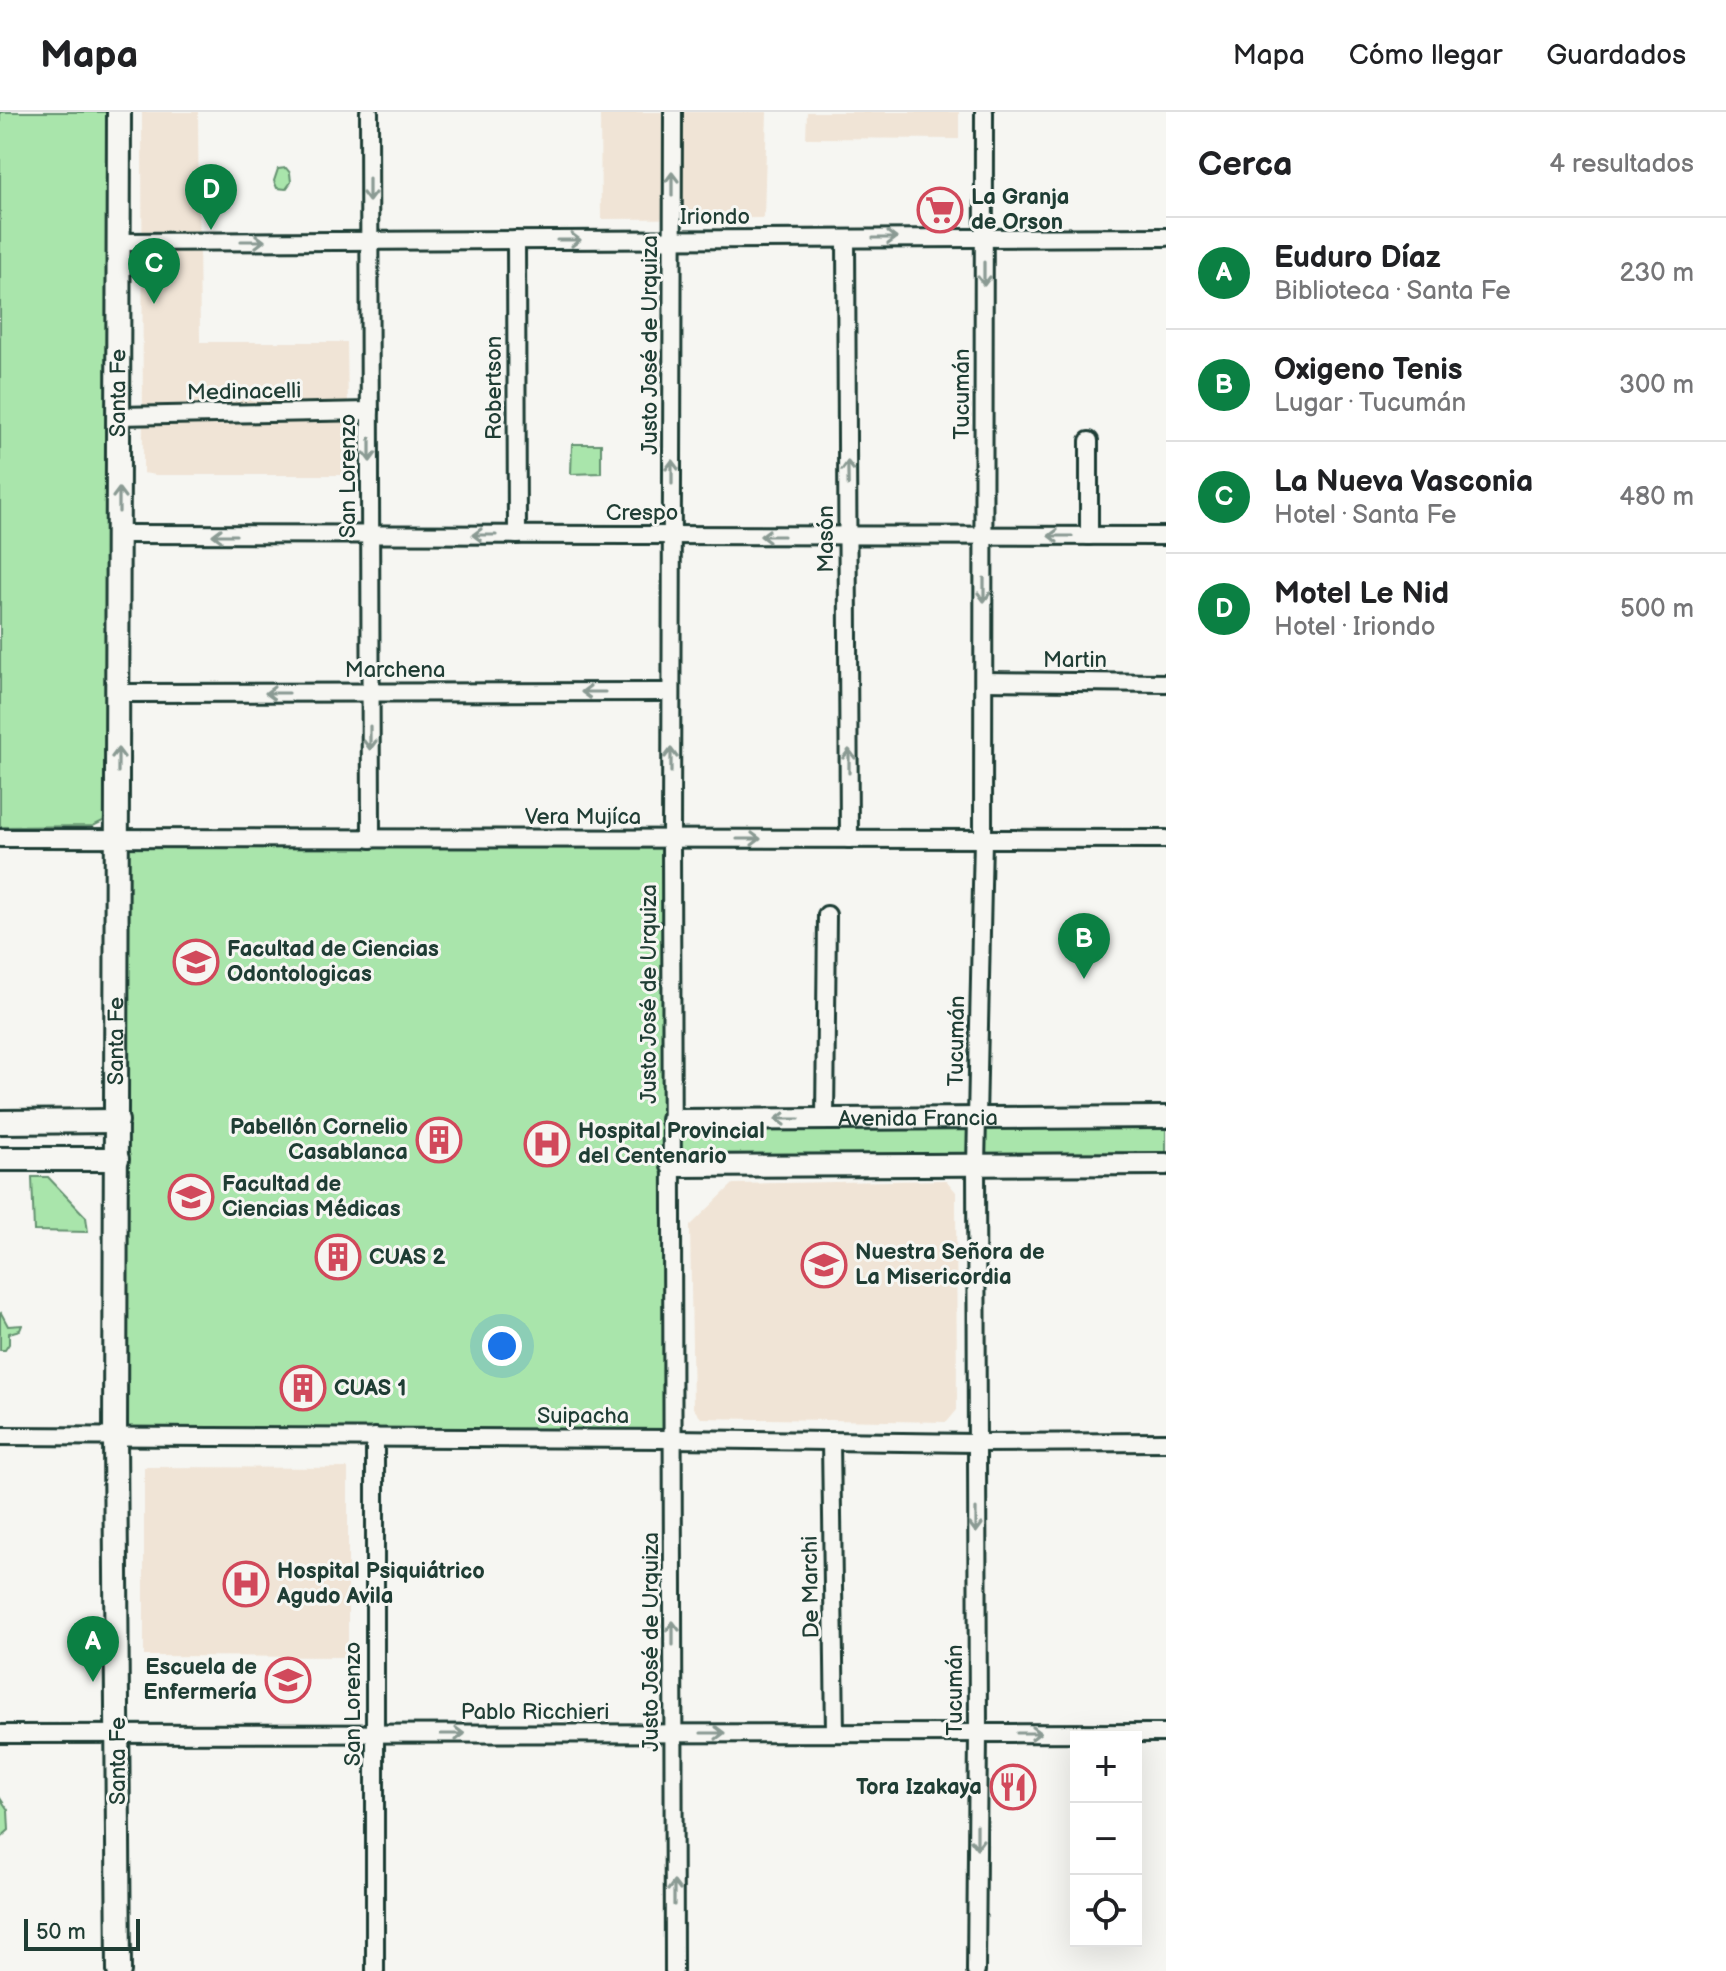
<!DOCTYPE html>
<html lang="es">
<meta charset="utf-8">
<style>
body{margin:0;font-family:"Balsamiq Sans",sans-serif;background:#f6f6f6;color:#202124}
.controls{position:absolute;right:24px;bottom:24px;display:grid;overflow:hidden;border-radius:0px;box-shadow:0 8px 32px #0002}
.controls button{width:72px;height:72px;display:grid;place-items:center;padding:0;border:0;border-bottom:2px solid #e0e0e0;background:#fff;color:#202124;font:40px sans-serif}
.scale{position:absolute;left:24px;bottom:20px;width:116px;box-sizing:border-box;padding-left:8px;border:4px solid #1f3d34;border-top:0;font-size:22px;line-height:28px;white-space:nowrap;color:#1f3d34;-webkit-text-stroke:6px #f6f6f2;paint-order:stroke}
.you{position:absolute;left:502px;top:1234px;width:28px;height:28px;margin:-20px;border:6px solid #fff;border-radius:50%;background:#1a73e8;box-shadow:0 0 0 12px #1a73e833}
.badge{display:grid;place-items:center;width:52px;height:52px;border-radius:50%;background:#0b8043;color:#fff;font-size:26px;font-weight:700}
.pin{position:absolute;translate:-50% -66px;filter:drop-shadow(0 2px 4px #0008)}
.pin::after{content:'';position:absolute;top:42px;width:28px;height:24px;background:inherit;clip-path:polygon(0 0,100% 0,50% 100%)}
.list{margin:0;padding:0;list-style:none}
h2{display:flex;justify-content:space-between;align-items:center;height:104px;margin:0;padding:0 32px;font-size:34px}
h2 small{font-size:26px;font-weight:400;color:#757577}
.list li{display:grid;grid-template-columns:52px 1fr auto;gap:24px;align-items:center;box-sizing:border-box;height:112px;padding:0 32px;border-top:2px solid #e0e0e0}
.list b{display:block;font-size:30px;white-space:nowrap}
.list p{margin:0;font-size:26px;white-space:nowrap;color:#757577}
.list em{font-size:26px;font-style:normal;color:#757577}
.icon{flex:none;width:44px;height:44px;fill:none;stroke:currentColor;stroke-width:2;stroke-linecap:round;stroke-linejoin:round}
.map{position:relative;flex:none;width:1166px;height:1859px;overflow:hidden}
header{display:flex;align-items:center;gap:48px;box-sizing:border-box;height:112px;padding:0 40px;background:#fff;border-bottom:2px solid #e0e0e0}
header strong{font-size:38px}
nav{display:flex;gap:44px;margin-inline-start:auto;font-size:28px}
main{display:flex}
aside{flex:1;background:#fff}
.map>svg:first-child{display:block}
.built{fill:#f0e4d6}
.green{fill:#a9e5ab;stroke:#649170;stroke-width:2}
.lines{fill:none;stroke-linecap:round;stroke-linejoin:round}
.minor-casing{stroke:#1f3d34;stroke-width:22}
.tertiary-casing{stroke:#1f3d34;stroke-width:26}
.secondary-casing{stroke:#1f3d34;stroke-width:28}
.minor{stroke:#f6f6f2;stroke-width:16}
.tertiary{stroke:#f6f6f2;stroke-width:20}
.secondary{stroke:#f6f6f2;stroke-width:22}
.oneway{stroke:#8a9a93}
.labels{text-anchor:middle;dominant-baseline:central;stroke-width:6;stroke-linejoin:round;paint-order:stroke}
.poi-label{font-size:22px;font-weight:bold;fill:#1f3d34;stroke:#f6f6f2;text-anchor:start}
.street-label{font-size:22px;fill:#1f3d34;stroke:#f6f6f2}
</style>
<header>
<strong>Mapa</strong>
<nav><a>Mapa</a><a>Cómo llegar</a><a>Guardados</a></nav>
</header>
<main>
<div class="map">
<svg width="1166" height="1859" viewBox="0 0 1166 1859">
<rect width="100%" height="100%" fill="#f6f6f2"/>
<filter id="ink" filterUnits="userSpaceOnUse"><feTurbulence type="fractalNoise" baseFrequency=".0125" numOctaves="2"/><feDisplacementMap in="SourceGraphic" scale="16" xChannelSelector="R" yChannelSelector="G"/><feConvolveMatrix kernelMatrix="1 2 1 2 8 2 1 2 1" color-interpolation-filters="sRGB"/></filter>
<g filter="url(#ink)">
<g class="built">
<polygon points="142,0 198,0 200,230 347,230 349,363 156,363 143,361"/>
<polygon points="600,0 767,0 764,106 601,107"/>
<polygon points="807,0 959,0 959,27 806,26"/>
<polygon points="946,1068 956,1080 957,1298 947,1310 701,1306 693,1296 690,1114 733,1072"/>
<polygon points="144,1355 348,1356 348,1545 144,1544"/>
</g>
<g class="green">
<polygon points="0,0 110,0 109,699 103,709 93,714 0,715"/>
<polygon points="286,56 290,61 291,70 286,77 277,76 274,69 278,57"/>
<polygon points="572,332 601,332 601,361 571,362"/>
<polygon points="118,726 671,726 672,1008 1166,1005 1166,1052 672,1054 673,1327 115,1326"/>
<polygon points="32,1065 48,1065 86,1105 88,1120 34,1119"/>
<polygon points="1,1201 8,1214 22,1213 20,1218 9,1221 9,1232 5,1238 0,1238 0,1202"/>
<polygon points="0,1686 8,1698 9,1718 0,1726"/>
</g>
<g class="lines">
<g class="minor-casing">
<g id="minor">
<polyline points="369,0 371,727"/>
<polyline points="673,0 671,726 674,1859"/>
<polyline points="846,127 849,727"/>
<polyline points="516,128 517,423"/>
<polyline points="119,130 1166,125"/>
<polyline points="119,304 370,299"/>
<polyline points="119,422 1166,424"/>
<polyline points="1089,424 1089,329"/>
<polyline points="984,569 1166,571"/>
<polyline points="119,581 671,580"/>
<polyline points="0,726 1166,727"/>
<polyline points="825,1007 827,803"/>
<polyline points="0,1324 673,1327 976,1331 1166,1330"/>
<polyline points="375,1325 375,1859"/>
<polyline points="831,1329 835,1621"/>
<polyline points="0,1622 1166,1621"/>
<polyline points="976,1859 978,1621 976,1053 983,727 984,0"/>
</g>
</g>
<g class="tertiary-casing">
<g id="tertiary">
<path id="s1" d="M672,1008l494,-3"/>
<polyline points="672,1054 1166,1052"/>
</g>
</g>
<g class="secondary-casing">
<g id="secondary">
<polyline points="0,1010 117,1009"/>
<polyline points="0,1047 117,1047"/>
<path id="s2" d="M119,1859l-4,-533 4,-1326"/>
</g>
</g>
<use href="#minor" class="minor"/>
<use href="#tertiary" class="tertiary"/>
<use href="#secondary" class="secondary"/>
</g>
<defs><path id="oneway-shaft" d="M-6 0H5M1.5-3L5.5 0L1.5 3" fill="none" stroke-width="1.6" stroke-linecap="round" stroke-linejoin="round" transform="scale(2)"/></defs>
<g class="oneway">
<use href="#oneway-shaft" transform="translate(672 72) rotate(-90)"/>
<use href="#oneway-shaft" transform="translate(369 78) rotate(90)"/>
<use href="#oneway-shaft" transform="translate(885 126)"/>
<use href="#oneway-shaft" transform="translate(569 128)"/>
<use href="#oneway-shaft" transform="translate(253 129)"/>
<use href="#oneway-shaft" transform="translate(984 162) rotate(90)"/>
<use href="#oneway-shaft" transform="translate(370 338) rotate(90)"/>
<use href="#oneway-shaft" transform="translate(672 360) rotate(-90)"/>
<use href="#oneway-shaft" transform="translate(848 361) rotate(-91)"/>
<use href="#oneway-shaft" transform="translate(119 388) rotate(-90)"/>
<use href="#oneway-shaft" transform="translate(224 423) rotate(-180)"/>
<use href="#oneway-shaft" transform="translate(484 423) rotate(-180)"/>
<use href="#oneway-shaft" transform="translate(772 424) rotate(-180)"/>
<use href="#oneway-shaft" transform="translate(1060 424) rotate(-180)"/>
<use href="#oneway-shaft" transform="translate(984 478) rotate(90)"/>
<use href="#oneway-shaft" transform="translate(593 580) rotate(180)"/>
<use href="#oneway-shaft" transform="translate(277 581) rotate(180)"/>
<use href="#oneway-shaft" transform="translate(370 626) rotate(90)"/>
<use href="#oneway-shaft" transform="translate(118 648) rotate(-90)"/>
<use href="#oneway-shaft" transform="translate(671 648) rotate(-90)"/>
<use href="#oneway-shaft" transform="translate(849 649) rotate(-90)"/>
<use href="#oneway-shaft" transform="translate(749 727)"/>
<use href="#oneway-shaft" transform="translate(787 1007) rotate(180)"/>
<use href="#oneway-shaft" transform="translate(976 1409) rotate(90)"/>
<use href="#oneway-shaft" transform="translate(673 1521) rotate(-90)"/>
<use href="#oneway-shaft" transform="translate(713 1621)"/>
<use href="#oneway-shaft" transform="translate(1029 1621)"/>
<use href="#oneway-shaft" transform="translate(453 1622)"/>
<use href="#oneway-shaft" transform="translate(977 1725) rotate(90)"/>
<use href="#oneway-shaft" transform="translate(674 1781) rotate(-90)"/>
</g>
</g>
<defs>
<g id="supermarket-ring" transform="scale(2.3)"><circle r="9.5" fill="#f6f6f2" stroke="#d1495b" stroke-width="1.5"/><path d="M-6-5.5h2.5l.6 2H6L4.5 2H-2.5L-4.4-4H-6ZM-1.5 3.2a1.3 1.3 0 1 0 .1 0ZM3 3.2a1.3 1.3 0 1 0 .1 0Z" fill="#d1495b"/></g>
<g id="university-ring" transform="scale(2.3)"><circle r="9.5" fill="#f6f6f2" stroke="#d1495b" stroke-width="1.5"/><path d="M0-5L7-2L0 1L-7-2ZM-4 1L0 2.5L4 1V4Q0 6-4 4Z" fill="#d1495b"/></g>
<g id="building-ring" transform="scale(2.3)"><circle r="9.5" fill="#f6f6f2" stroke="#d1495b" stroke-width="1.5"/><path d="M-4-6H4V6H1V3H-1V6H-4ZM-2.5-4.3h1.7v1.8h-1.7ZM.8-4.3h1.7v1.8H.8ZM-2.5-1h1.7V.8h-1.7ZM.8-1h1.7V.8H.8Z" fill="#d1495b"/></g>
<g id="hospital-ring" transform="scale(2.3)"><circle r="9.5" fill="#f6f6f2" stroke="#d1495b" stroke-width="1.5"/><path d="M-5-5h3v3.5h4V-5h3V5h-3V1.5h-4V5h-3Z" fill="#d1495b"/></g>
<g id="school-ring" transform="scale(2.3)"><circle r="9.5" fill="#f6f6f2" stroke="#d1495b" stroke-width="1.5"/><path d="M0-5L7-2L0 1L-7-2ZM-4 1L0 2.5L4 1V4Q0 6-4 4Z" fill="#d1495b"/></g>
<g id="restaurant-ring" transform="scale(2.3)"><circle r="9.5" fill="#f6f6f2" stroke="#d1495b" stroke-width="1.5"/><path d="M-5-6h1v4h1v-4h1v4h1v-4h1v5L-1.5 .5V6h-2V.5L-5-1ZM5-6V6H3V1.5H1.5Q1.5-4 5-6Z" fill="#d1495b"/></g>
</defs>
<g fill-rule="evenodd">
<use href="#supermarket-ring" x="940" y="98"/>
<use href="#university-ring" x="196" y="850"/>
<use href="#building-ring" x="439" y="1028"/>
<use href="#hospital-ring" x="547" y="1032"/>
<use href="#university-ring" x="191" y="1085"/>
<use href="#building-ring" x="338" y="1145"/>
<use href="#school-ring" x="824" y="1153"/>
<use href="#building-ring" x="303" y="1276"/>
<use href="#hospital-ring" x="246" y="1472"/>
<use href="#university-ring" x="288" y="1568"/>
<use href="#restaurant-ring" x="1013" y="1675"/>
</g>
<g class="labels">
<g class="poi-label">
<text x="971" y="85">La Granja<tspan x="971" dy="25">de Orson</tspan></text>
<text x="227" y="837">Facultad de Ciencias<tspan x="227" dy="25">Odontologicas</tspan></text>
<text x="408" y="1015" text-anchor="end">Pabellón Cornelio<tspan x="408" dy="25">Casablanca</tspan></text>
<text x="578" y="1019">Hospital Provincial<tspan x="578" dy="25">del Centenario</tspan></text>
<text x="222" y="1072">Facultad de<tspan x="222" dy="25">Ciencias Médicas</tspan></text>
<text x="855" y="1140">Nuestra Señora de<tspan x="855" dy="25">La Misericordia</tspan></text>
<text x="369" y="1145">CUAS 2</text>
<text x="334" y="1276">CUAS 1</text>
<text x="277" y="1459">Hospital Psiquiátrico<tspan x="277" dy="25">Agudo Avila</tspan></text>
<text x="257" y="1555" text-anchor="end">Escuela de<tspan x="257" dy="25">Enfermería</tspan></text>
<text x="982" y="1675" text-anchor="end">Tora Izakaya</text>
</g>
<g class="street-label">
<text x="715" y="105">Iriondo</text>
<text transform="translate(650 233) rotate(-90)">Justo José de Urquiza</text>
<text transform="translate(494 276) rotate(-90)">Robertson</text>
<text transform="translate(244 280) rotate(-1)">Medinacelli</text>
<text stroke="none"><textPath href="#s2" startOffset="1578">Santa Fe</textPath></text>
<text transform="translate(962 282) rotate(-90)">Tucumán</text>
<text transform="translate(348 364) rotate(-90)">San Lorenzo</text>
<text x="642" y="401">Crespo</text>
<text transform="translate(826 427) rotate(-90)">Masón</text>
<text x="1075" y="548">Martin</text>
<text x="395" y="558">Marchena</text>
<text x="583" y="705">Vera Mujíca</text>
<text transform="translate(649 882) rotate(-90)">Justo José de Urquiza</text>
<text transform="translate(957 929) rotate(-89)">Tucumán</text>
<text stroke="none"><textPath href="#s2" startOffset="930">Santa Fe</textPath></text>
<text stroke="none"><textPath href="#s1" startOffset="246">Avenida Francia</textPath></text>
<text x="583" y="1304">Suipacha</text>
<text transform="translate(811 1475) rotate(-91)">De Marchi</text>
<text transform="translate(651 1530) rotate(-90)">Justo José de Urquiza</text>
<text transform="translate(955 1578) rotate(-90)">Tucumán</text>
<text transform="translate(353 1592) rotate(-90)">San Lorenzo</text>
<text x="535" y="1600">Pablo Ricchieri</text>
<text transform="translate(118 1649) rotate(-90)">Santa Fe</text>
</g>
</g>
</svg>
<div class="controls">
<button>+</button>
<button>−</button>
<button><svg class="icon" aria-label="locate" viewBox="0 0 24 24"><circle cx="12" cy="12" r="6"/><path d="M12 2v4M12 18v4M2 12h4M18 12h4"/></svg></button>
</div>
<div class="scale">50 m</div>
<div class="you"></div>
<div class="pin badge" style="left:93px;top:1570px">A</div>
<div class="pin badge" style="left:1084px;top:867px">B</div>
<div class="pin badge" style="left:154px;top:192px">C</div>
<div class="pin badge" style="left:211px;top:118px">D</div>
</div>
<aside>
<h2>Cerca<small>4 resultados</small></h2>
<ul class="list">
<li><span class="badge">A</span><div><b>Euduro Díaz</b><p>Biblioteca · Santa Fe</p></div><em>230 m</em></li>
<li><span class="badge">B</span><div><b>Oxigeno Tenis</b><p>Lugar · Tucumán</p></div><em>300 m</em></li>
<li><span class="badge">C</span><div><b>La Nueva Vasconia</b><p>Hotel · Santa Fe</p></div><em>480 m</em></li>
<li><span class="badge">D</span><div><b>Motel Le Nid</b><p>Hotel · Iriondo</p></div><em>500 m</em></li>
</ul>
</aside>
</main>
